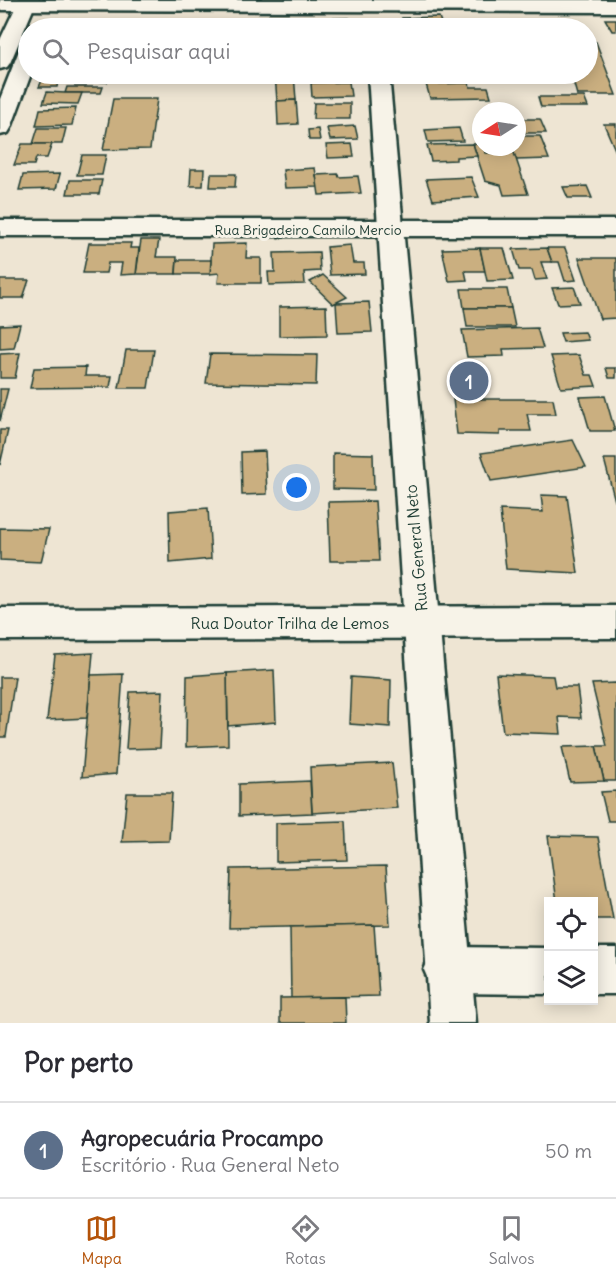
<!DOCTYPE html>
<html lang="pt">
<meta charset="utf-8">
<style>
body{margin:0;font-family:Delius,sans-serif;background:#f7f7f7;color:#2b2b33}
.controls{position:absolute;right:18px;bottom:18px;display:grid;overflow:hidden;border-radius:0px;box-shadow:0 3px 15px #0003}
.controls button{width:54px;height:54px;display:grid;place-items:center;padding:0;border:0;border-bottom:2px solid #e1e1e2;background:#fff;color:#2b2b33;font:30px sans-serif}
.compass{position:absolute;left:472px;top:102px;width:54px;height:54px;border-radius:50%;background:#fff;box-shadow:0 3px 15px #0003;rotate:258deg}
.you{position:absolute;left:297px;top:488px;width:21px;height:21px;margin:-15px;border:4px solid #fff;border-radius:50%;background:#1a73e8;box-shadow:0 0 0 9px #1a73e833}
.badge{display:grid;place-items:center;width:39px;height:39px;border-radius:50%;background:#b45309;color:#fff;font-size:20px;font-weight:700}
.pin{position:absolute;translate:-50% -50%;border:3px solid #fff;box-shadow:0 2px 6px #0006}
.list{margin:0;padding:0;list-style:none}
h2{display:flex;justify-content:space-between;align-items:center;height:78px;margin:0;padding:0 24px;font-size:26px}
h2 small{font-size:20px;font-weight:400;color:#7c7c81}
.list li{display:grid;grid-template-columns:39px 1fr auto;gap:18px;align-items:center;box-sizing:border-box;height:96px;padding:0 24px;border-top:2px solid #e1e1e2}
.list b{display:block;font-size:22px;white-space:nowrap}
.list p{margin:0;font-size:20px;white-space:nowrap;color:#7c7c81}
.list em{font-size:20px;font-style:normal;color:#7c7c81}
.icon{flex:none;width:33px;height:33px;fill:none;stroke:currentColor;stroke-width:2;stroke-linecap:round;stroke-linejoin:round}
.map{position:relative;flex:none;width:616px;height:1023px;overflow:hidden}
.search{position:absolute;background:#fff;box-shadow:0 3px 15px #0003;left:18px;right:18px;top:18px;height:66px;display:flex;align-items:center;gap:15px;box-sizing:border-box;padding:0 21px;border-radius:33px;color:#7c7c81;font-size:22px}
.sheet{height:174px;background:#fff}
nav{display:flex;justify-content:space-around;align-items:center;box-sizing:border-box;height:84px;border-top:2px solid #e1e1e2;background:#fff;font-size:16px;color:#7c7c81}
nav a{display:grid;justify-items:center;gap:3px}
nav .on{color:#b45309}
.map>svg:first-child{display:block}
.building{fill:#caaf80;stroke:#1f3d34;stroke-width:1.5}
.lines{fill:none;stroke-linecap:round;stroke-linejoin:round}
.minor-casing{stroke:#1f3d34;stroke-width:5}
.tertiary-casing{stroke:#1f3d34;stroke-width:5}
.minor{fill:#f7f3e8;fill-rule:evenodd}
.tertiary{fill:#f7f3e8;fill-rule:evenodd}
.labels{text-anchor:middle;dominant-baseline:central;stroke-width:6;stroke-linejoin:round;paint-order:stroke}
.far-street-label{font-size:14px;fill:#1f3d34;stroke:#f7f3e8}
.street-label{font-size:16px;fill:#1f3d34;stroke:#f7f3e8}
</style>
<div class="map">
<svg width="616" height="1023" viewBox="0 0 616 1023">
<rect width="100%" height="100%" fill="#eee5d3"/>
<filter id="ink" filterUnits="userSpaceOnUse"><feTurbulence type="fractalNoise" baseFrequency=".0167" numOctaves="2"/><feDisplacementMap in="SourceGraphic" scale="12" xChannelSelector="R" yChannelSelector="G"/><feConvolveMatrix kernelMatrix="1 2 1 2 8 2 1 2 1" color-interpolation-filters="sRGB"/></filter>
<g filter="url(#ink)">
<g class="building">
<polygon points="439,17 443,28 404,28 402,18"/>
<polygon points="349,18 351,28 312,28 311,19"/>
<rect x="249" y="19" width="26" height="9"/>
<polygon points="275,19 311,19 312,28 275,26"/>
<polygon points="605,19 616,19 616,31 612,31"/>
<polygon points="170,23 170,28 149,28 149,24"/>
<polygon points="530,24 551,24 553,28 531,28"/>
<polygon points="588,41 596,42 616,95 577,95 571,74 588,74"/>
<polygon points="45,74 81,75 78,83 58,83 57,87 39,87"/>
<polygon points="93,74 103,75 102,78 109,78 107,82 90,81"/>
<polygon points="275,74 294,74 296,100 277,101"/>
<polygon points="349,82 351,96 312,97 311,83"/>
<polygon points="469,83 470,87 488,87 491,97 430,98 426,84"/>
<polygon points="67,87 103,87 101,93 65,93"/>
<polygon points="47,92 65,93 82,93 78,104 43,103"/>
<polygon points="538,97 584,97 588,107 541,107"/>
<polygon points="113,99 157,99 150,149 103,150"/>
<polygon points="296,100 298,124 278,125 277,101"/>
<polygon points="314,103 350,103 350,119 313,119"/>
<polygon points="76,108 72,125 36,126 40,109"/>
<polygon points="517,119 540,119 546,133 517,133"/>
<polygon points="604,124 616,124 616,152"/>
<polygon points="355,126 358,139 330,140 327,128"/>
<polygon points="38,128 66,128 62,144 33,144"/>
<polygon points="459,128 463,141 428,142 425,130"/>
<polygon points="318,129 320,140 309,140 308,130"/>
<polygon points="517,136 540,136 549,159 516,160 512,147 517,147"/>
<polygon points="22,144 52,144 47,158 36,158 34,165 14,165"/>
<polygon points="352,144 354,157 328,158 326,145"/>
<polygon points="473,144 481,144 486,153 500,153 498,147 512,147 528,194 504,195 501,185 485,181"/>
<polygon points="473,144 477,156 456,157 456,160 431,161 427,145"/>
<polygon points="82,155 106,155 102,175 77,175"/>
<polygon points="315,168 318,187 285,188 283,170"/>
<polygon points="191,169 204,169 203,186 190,186"/>
<polygon points="60,174 56,189 19,190 23,175"/>
<polygon points="211,174 236,174 235,187 210,187"/>
<polygon points="338,174 339,177 358,176 361,193 319,195 316,175"/>
<polygon points="471,177 479,197 433,200 426,179"/>
<polygon points="70,180 102,180 99,194 67,194"/>
<polygon points="587,186 592,198 568,198 563,187"/>
<polygon points="141,240 159,240 156,257 177,257 176,274 136,274"/>
<polygon points="89,243 131,243 130,248 139,248 136,274 120,275 122,263 108,263 106,273 83,273"/>
<polygon points="247,243 246,258 261,258 261,283 218,283 219,273 210,274 212,244"/>
<polygon points="350,245 353,263 364,263 365,274 330,275 327,247"/>
<polygon points="480,248 485,271 465,271 467,280 449,281 442,249"/>
<polygon points="480,248 504,248 513,280 487,281"/>
<polygon points="547,248 552,262 541,262 547,279 535,280 532,270 519,270 513,249"/>
<polygon points="547,248 565,248 576,280 565,281 559,262 552,262"/>
<polygon points="319,252 320,271 304,272 305,284 269,285 268,272 275,272 274,253"/>
<polygon points="579,258 616,258 616,318 600,319"/>
<polygon points="177,260 211,260 210,274 176,274"/>
<polygon points="323,275 347,297 333,304 310,282"/>
<polygon points="0,280 29,280 23,298 0,298"/>
<polygon points="574,287 580,303 558,304 552,288"/>
<polygon points="461,289 507,289 511,308 464,308"/>
<polygon points="369,302 372,332 338,333 336,303"/>
<polygon points="326,306 327,335 279,336 279,307"/>
<polygon points="464,308 511,308 515,327 467,327"/>
<polygon points="20,324 14,348 0,349 0,325"/>
<polygon points="537,328 543,348 503,349 504,356 467,357 462,330"/>
<polygon points="585,332 588,340 563,342 560,333"/>
<polygon points="126,350 154,350 148,388 119,388"/>
<polygon points="20,353 15,378 0,378 0,354"/>
<polygon points="210,354 317,355 316,385 206,383"/>
<polygon points="579,355 586,375 592,375 596,386 561,388 551,356"/>
<polygon points="86,367 85,376 112,376 110,387 30,388 34,368"/>
<polygon points="606,368 616,368 616,378 609,378"/>
<polygon points="0,389 8,389 0,421"/>
<polygon points="605,396 615,431 590,431 580,397"/>
<polygon points="453,399 553,399 556,414 527,414 531,431 500,431 500,435 457,434"/>
<polygon points="0,430 8,430 0,465"/>
<polygon points="573,440 586,467 491,481 481,453"/>
<polygon points="265,451 267,494 242,495 241,452"/>
<polygon points="333,453 373,454 374,490 333,489"/>
<polygon points="604,459 616,459 616,501 615,501"/>
<polygon points="541,495 567,496 578,573 506,569 500,510 543,512"/>
<polygon points="375,501 379,561 330,561 328,502"/>
<polygon points="208,508 211,559 170,563 169,511"/>
<polygon points="0,528 49,529 41,562 0,560"/>
<polygon points="93,653 87,718 47,720 55,655"/>
<polygon points="274,670 276,722 228,726 227,673"/>
<polygon points="227,673 228,745 186,747 187,676"/>
<polygon points="123,674 116,774 82,777 91,675"/>
<polygon points="496,674 553,676 555,687 577,687 581,718 559,717 561,734 503,732"/>
<polygon points="0,677 15,677 6,737 0,737"/>
<polygon points="351,677 391,680 390,727 349,724"/>
<polygon points="616,683 616,781 604,781 596,746 607,746 592,684"/>
<polygon points="163,691 160,748 126,749 130,692"/>
<polygon points="596,746 604,781 570,782 562,747"/>
<polygon points="392,763 397,808 312,813 310,767"/>
<polygon points="310,781 312,813 239,816 239,784"/>
<polygon points="616,791 616,821 608,821 601,792"/>
<polygon points="127,793 172,793 169,841 122,842"/>
<polygon points="345,821 347,860 276,862 276,823"/>
<polygon points="548,836 598,837 613,919 594,919 594,902 557,902"/>
<polygon points="386,866 390,925 229,928 231,869"/>
<polygon points="374,925 379,996 291,998 290,927"/>
<polygon points="345,997 346,1023 280,1023 280,998"/>
</g>
<g class="lines">
<g class="minor-casing">
<g id="minor">
<polygon points="19,0 41,0 34,7 10,63 7,67 0,69 0,40"/>
<polygon points="28,47 28,74 31,74 11,128 8,133 0,135 0,99 18,53 21,49"/>
<rect x="0" y="220" width="616" height="16"/>
<polygon points="616,606 616,638 0,640 0,608"/>
<polygon points="447,947 548,948 548,994 447,993 431,986 424,970 431,954"/>
<rect x="594" y="948" width="22" height="46"/>
</g>
</g>
<g class="tertiary-casing">
<g id="tertiary">
<polygon points="0,0 616,0 616,12 0,10"/>
<polygon points="368,74 389,74 476,1023 430,1023"/>
</g>
</g>
<use href="#minor" class="minor"/>
<use href="#tertiary" class="tertiary"/>
</g>
</g>
<g class="labels">
<g class="far-street-label">
<text x="308" y="230">Rua Brigadeiro Camilo Mercio</text>
</g>
<g class="street-label">
<text transform="translate(416 548) rotate(-95)">Rua General Neto</text>
<text x="290" y="623">Rua Doutor Trilha de Lemos</text>
</g>
</g>
</svg>
<div class="controls">
<button><svg class="icon" aria-label="locate" viewBox="0 0 24 24"><circle cx="12" cy="12" r="6"/><path d="M12 2v4M12 18v4M2 12h4M18 12h4"/></svg></button>
<button><svg class="icon" aria-label="layers" viewBox="0 0 24 24"><path d="M12 4l9 5-9 5-9-5zM3 14l9 5 9-5"/></svg></button>
</div>
<svg class="compass" viewBox="-18 -18 36 36"><path d="M0-13l5 13h-10z" fill="#e53935"/><path d="M0 13l5-13h-10z" fill="#7c7c81"/></svg>
<div class="you"></div>
<div class="pin badge" style="left:469px;top:381px;background:#5c6f8a">1</div>
<div class="search"><svg class="icon" aria-label="search" viewBox="0 0 24 24"><circle cx="10" cy="10" r="6"/><path d="M15 15l6 6"/></svg>Pesquisar aqui</div>
</div>
<section class="sheet">
<h2>Por perto<small></small></h2>
<ul class="list">
<li><span class="badge" style="background:#5c6f8a">1</span><div><b>Agropecuária Procampo</b><p>Escritório · Rua General Neto</p></div><em>50 m</em></li>
</ul>
</section>
<nav>
<a class="on"><svg class="icon" aria-label="map" viewBox="0 0 24 24"><path d="M3 6l6-2 6 2 6-2v14l-6 2-6-2-6 2zM9 4v14M15 6v14"/></svg>Mapa</a>
<a><svg class="icon" aria-label="directions" viewBox="0 0 24 24"><path d="M12 3l9 9-9 9-9-9zM9 14v-3h6M13 9l2 2-2 2"/></svg>Rotas</a>
<a><svg class="icon" aria-label="saved" viewBox="0 0 24 24"><path d="M7 4h10v16l-5-4-5 4z"/></svg>Salvos</a>
</nav>
